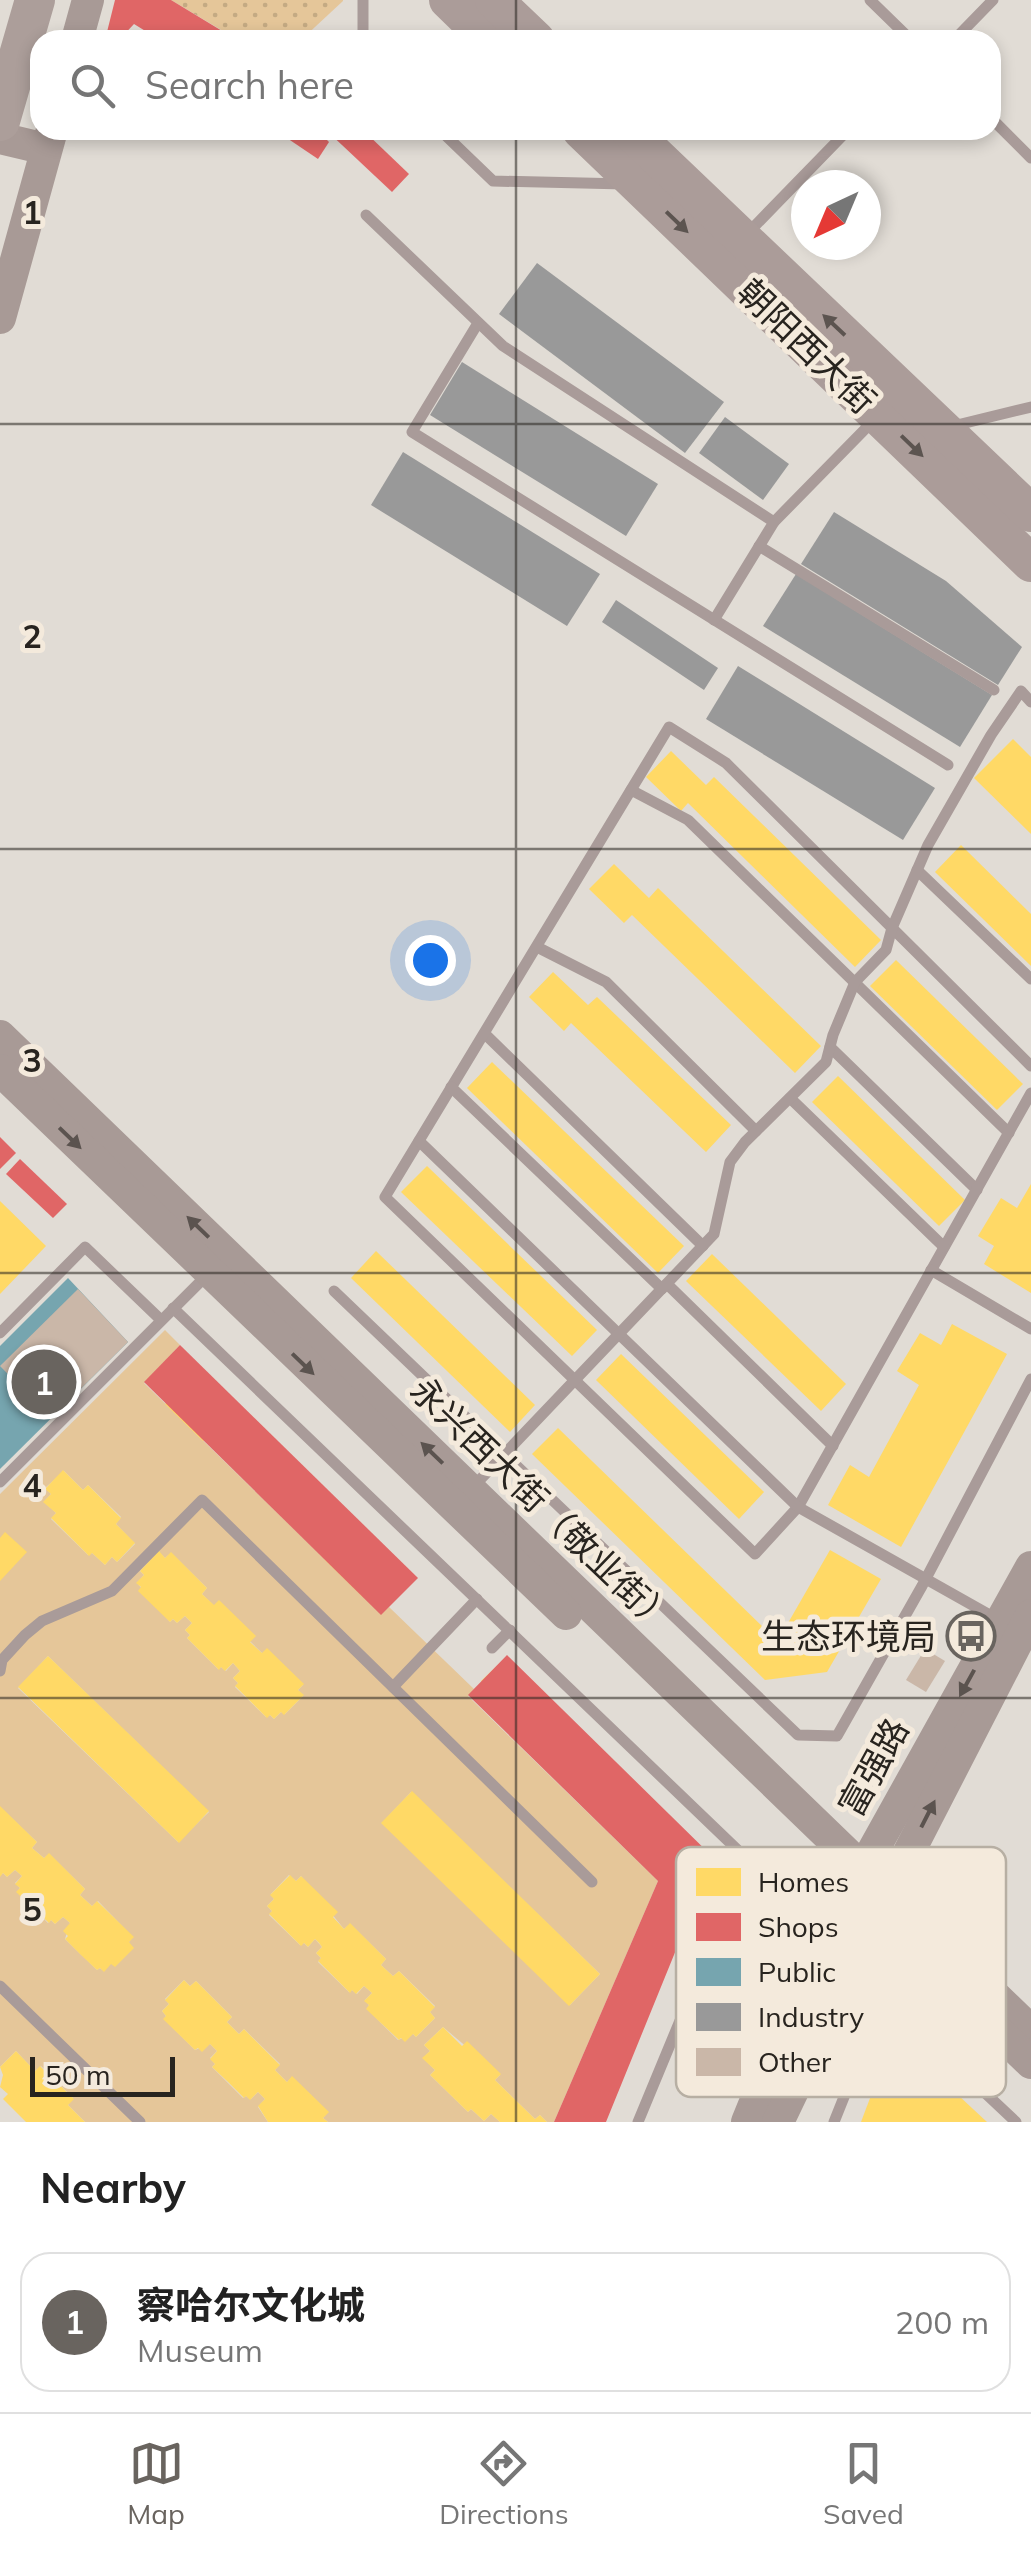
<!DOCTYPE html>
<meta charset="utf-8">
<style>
body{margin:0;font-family:Mulish,"Noto Sans SC",sans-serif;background:#f6f6f6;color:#222}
.compass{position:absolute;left:791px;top:170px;width:90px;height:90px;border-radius:50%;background:#fff;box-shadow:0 5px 15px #0003;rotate:224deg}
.scale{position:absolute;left:30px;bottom:25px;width:145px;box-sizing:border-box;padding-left:10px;border:5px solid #28241f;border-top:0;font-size:28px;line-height:35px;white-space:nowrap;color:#28241f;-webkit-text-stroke:8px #f4eadc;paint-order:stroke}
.you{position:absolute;left:430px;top:960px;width:35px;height:35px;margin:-25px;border:8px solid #fff;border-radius:50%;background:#1a73e8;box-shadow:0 0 0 15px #1a73e833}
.badge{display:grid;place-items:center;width:65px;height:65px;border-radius:50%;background:#69645f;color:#fff;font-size:32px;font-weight:700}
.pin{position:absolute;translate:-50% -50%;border:5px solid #fff;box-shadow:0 2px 10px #0006}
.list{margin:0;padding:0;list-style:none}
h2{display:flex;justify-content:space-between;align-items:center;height:130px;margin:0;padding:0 40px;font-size:42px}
h2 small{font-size:32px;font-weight:400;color:#767676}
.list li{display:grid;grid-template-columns:65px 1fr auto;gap:30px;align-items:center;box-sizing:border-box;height:140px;margin:0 20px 20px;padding:0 20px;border:2px solid #e0e0e0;border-radius:30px}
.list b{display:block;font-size:38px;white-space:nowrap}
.list p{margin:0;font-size:32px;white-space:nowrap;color:#767676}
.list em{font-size:32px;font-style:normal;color:#767676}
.icon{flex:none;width:55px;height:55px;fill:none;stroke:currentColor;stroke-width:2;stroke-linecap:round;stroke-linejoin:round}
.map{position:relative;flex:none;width:1031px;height:2122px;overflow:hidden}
.search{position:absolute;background:#fff;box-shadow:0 5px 15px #0003;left:30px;right:30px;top:30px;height:110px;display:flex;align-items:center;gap:25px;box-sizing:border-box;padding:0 35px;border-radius:30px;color:#767676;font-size:38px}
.sheet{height:290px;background:#fff}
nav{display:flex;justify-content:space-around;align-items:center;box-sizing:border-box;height:140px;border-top:2px solid #e0e0e0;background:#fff;font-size:28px;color:#767676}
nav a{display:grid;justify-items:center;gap:5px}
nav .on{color:#69645f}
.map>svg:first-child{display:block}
.green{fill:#e5c699;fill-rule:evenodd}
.park{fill:url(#park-dots)}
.homes{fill:#ffd966}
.shops{fill:#e06666}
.public{fill:#76a5af}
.industry{fill:#999}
.building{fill:#cab7a8}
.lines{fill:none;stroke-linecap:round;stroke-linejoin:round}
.service{stroke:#a99b99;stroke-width:11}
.secondary{stroke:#a89a96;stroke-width:32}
.primary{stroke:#ab9c99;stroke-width:38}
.trunk{stroke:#ac9e9a;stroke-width:40}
.oneway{fill:#5c5450}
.oneway2{fill:#5b534f}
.grid{fill:none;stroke:#28241f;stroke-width:2.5;stroke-opacity:0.55}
.labels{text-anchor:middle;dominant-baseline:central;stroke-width:10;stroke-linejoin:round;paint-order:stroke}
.street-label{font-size:35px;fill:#28241f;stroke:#f4eadc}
.poi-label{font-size:35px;fill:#28241f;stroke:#f4eadc;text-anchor:end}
.key{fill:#f4eadc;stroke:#b7afa3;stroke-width:2.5}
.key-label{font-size:28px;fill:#28241f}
.grid-label{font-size:32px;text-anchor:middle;font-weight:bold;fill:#28241f;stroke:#f4eadc;stroke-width:10;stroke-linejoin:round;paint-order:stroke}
</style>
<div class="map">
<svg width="1031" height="2122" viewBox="0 0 1031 2122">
<defs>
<pattern id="park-dots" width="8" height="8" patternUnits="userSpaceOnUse" patternTransform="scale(2.5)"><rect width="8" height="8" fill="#e5c699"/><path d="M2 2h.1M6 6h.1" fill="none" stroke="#c4aa83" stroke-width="1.8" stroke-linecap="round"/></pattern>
</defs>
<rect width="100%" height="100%" fill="#e1dcd5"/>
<path class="green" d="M165,1330l15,15 -36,38 237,231 8,-7 85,82 -6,7 190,185 -104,241h-7l-7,-7 -5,4 -40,-39 5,-5 -57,-48 -19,18 6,6 -7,7 12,12 -5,5 38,37 3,-3 13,12 7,-7 9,8h-172l-5,-4 5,-6 -36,-35 -5,5 -12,-12 5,-6 -36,-35 -5,5 -12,-12 5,-5 -36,-36 -6,5 -6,-6 -19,19 4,5 -7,7 4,5 -2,3 31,31 15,-6 7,7 -7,7 5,6 -3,3 31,31 3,-2 5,3 7,-7 7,7 -7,8 10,15h-183l-17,-17 5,-7 -32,-32 -6,5 -19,-20 -16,16v-191l3,-3 4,4 8,-7 7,6 -7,7 5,5 -3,4 31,31 3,-3 4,4 8,-7 7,6 -5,16 32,31 3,-2 4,3 29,-34 -35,-36 -6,5 -12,-11 5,-6 -36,-35 -5,4 -12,-10 5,-6 -37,-35v-313zM64,1471l19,19 5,-5 33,32 -5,7 19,20 -18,18 -5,-5 -7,8 -13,-12 -4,2 -37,-36 5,-6 -12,-11 7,-8 -6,-6zM159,1552l6,6 6,-5 36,35 -5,6 60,59 41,32 -5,5 5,6 -18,18 -4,-2 -7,7 -4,-4 -4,2 -31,-30 3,-4 -5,-5 7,-7 -7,-8 -7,8 -5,-4 -3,2 -31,-31 3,-3 -5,-5 7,-7 -7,-7 -8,7 -4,-4 -3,3 -33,-39 7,-8 -4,-4zM48,1656l161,156 -31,30 -160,-154zM411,1792l189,182 -30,31 -188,-182zM289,1875l7,6 5,-5 43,53 6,-5 36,35 -5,6 12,11 6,-5 36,35 -5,6 5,6 -19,19 -3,-3 -15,6 -31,-31 2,-4 -4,-5 7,-7 -8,-7 -7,8 -5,-4 -3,2 -31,-30 3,-4 -5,-5 6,-6 -7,-8 -7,8 -4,-4 -4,2 -31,-30 3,-4 -5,-5 7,-7 -3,-5z"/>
<polygon class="park" points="171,0 343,0 343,1 301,40 238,40"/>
<g class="homes">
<polygon points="1013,739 1031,757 1031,834 974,778"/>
<polygon points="671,751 706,785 714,777 881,940 855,967 688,803 681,811 646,777"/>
<polygon points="961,845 1031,914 1031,966 935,872"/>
<polygon points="614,864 649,898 658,888 821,1046 795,1073 632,915 624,923 589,889"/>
<polygon points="896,960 1023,1084 997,1110 870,986"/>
<polygon points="553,972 588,1005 597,997 731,1125 706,1152 571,1023 564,1031 529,997"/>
<polygon points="492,1062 684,1246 658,1273 467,1088"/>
<polygon points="838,1076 965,1200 939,1226 812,1102"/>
<polygon points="427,1166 597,1330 572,1356 401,1192"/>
<polygon points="1031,1184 1031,1293 984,1264 994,1246 978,1236 1001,1198 1017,1208"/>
<polygon points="0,1201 46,1246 0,1294"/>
<polygon points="376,1251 535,1405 510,1432 351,1278"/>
<polygon points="712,1254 846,1384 821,1411 686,1281"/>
<polygon points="952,1324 1007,1354 901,1547 828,1505 850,1465 869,1477 919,1385 897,1371 920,1333 941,1345"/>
<polygon points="621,1354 764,1492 739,1519 596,1380"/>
<polygon points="177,1356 198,1375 202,1370 236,1403 230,1409 250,1429 231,1448 226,1443 219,1450 206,1438 203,1441 165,1404 170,1399 158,1387 165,1380 159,1374"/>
<polygon points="558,1428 764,1628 788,1623 830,1550 881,1579 827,1672 765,1680 532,1454"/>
<polygon points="63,1470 83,1490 88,1485 121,1518 116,1524 135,1543 117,1562 112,1557 105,1565 92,1553 89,1556 51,1518 56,1513 43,1502 51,1494 45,1489"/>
<polygon points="338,1512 358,1531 362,1526 396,1559 390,1565 410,1585 392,1603 387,1599 379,1607 367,1594 363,1597 325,1560 330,1555 318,1543 325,1536 320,1530"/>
<polygon points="5,1532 27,1552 0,1581 0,1538"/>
<polygon points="159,1551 165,1558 171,1552 207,1588 202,1594 214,1605 219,1600 256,1636 250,1642 262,1653 267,1648 304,1684 298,1690 304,1695 284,1715 281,1712 274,1719 270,1715 267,1718 235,1686 238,1683 233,1678 240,1671 233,1663 225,1671 221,1667 219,1670 187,1638 190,1635 185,1630 192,1623 185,1616 177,1623 173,1619 170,1622 138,1591 141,1587 136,1583 144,1575 140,1571"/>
<polygon points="48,1656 209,1811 179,1843 18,1687"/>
<polygon points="500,1663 519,1682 524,1677 558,1710 552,1716 572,1736 553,1754 548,1750 541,1757 528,1745 525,1748 487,1710 492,1706 480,1694 487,1686 481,1681"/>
<polygon points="412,1791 600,1974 569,2006 381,1823"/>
<polygon points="639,1798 659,1817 664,1813 697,1845 691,1851 711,1871 693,1890 688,1885 680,1893 667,1880 664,1883 626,1846 631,1841 619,1829 626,1822 620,1816"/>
<polygon points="0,1806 37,1842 32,1848 44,1858 49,1853 85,1889 80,1895 92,1906 97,1901 134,1937 129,1942 134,1948 115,1967 111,1964 104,1972 100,1968 97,1970 81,1955 65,1939 68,1936 63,1931 70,1923 63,1917 55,1924 51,1920 49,1923 16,1892 20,1888 15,1884 22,1876 15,1870 7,1877 3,1873 0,1877"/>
<polygon points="290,1875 296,1881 301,1876 338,1912 333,1917 344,1929 350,1923 386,1959 381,1965 393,1976 399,1971 435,2007 430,2012 435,2018 416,2037 413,2034 405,2042 401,2038 399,2040 366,2009 369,2005 364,2001 372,1993 364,1986 356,1994 352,1990 350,1993 318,1961 321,1958 316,1953 322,1947 319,1943 315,1939 308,1947 304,1943 301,1946 269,1914 272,1911 267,1906 274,1899 270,1895"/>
<polygon points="184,1980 190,1986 196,1981 232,2017 227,2022 239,2034 244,2029 280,2065 275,2070 287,2082 292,2076 329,2112 323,2118 328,2122 268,2122 258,2106 265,2099 258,2092 250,2100 246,2096 244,2098 228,2082 212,2067 215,2064 210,2059 217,2051 210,2044 202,2052 198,2048 195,2050 163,2019 166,2016 162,2011 169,2004 165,2000"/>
<polygon points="443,2027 462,2046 467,2041 501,2074 495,2080 535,2119 540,2115 547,2122 500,2122 491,2114 484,2121 471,2109 468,2112 430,2075 435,2070 422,2058 430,2051 424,2045"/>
<polygon points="16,2051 35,2071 40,2066 74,2099 68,2105 85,2122 26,2122 3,2099 8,2094 0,2087 3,2075 0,2067"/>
<polygon points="915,2055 987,2122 861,2122 884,2061"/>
</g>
<g class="shops">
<polygon points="115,0 171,0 237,40 160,40 134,24 119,40 105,40"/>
<polygon points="275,130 317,130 329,142 318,159"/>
<polygon points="326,130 363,130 409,174 392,192"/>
<polygon points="0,1137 16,1153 0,1169"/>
<polygon points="20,1159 67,1204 53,1218 6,1174"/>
<polygon points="180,1345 418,1578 381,1615 144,1382"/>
<polygon points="507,1655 723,1867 700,1891 606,2122 554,2122 658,1881 468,1695"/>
</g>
<polygon class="public" points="68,1278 128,1342 0,1469 0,1346"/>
<g class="industry">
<polygon points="537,263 724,402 685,453 499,314"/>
<polygon points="462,362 658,484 626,536 430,415"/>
<polygon points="725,417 789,464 763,500 699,453"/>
<polygon points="403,452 600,574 567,626 371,505"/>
<polygon points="834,512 946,581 1022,647 998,685 801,564"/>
<polygon points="796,574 992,695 960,747 763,626"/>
<polygon points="616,600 718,668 704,690 602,622"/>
<polygon points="738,666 935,788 903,840 706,719"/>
</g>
<g class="building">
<polygon points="78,1289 128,1342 51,1418 0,1366"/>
<polygon points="925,1649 945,1661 926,1692 906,1680"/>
</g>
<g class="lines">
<g class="service">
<polyline points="870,0 911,40"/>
<polyline points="363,40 363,0"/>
<polyline points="954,40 993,0"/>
<polyline points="991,118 1031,158"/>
<polyline points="440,130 493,181 625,184"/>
<polyline points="366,215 503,346 774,522"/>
<polyline points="745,236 848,130"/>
<polyline points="478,323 412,432 948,765"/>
<polyline points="953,426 1031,407"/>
<polyline points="759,546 994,690"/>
<polyline points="714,620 774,522 873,421"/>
<polyline points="631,790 688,820 1009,1133"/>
<polyline points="917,870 1031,979"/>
<polyline points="537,947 606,982 756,1131"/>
<polyline points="485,1034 703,1246"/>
<polyline points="830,1047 977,1190"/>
<polyline points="1031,1066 726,763 669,727 385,1197 755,1554 798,1507 1031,1093"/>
<polyline points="451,1087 662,1289"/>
<polyline points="790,1098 944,1247"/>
<polyline points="419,1141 798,1507 997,1619"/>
<polyline points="931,1270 1031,1329"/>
<polyline points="667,1284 833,1446"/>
<polyline points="334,1291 798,1735 837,1736 922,1586 1031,1379"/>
<polyline points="173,1308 747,1859 638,2122"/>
<polyline points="0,1333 85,1247 161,1320"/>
<polyline points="0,1482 209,1273"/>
<polyline points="473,1487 714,1234 730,1162 745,1142 826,1062 833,1035 855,982 886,950 892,928 928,845 991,735 1021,691 1031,702"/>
<polyline points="492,1648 510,1630"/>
<polyline points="0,1671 2,1660 25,1635 42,1621 112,1591 202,1500 592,1882"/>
<polyline points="393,1687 477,1599"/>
<polyline points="0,1986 140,2122"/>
<polyline points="834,2122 868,2037 915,2027 1016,2122"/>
</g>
<g class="secondary">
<polyline points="77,40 88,0"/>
<polyline points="0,138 46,149"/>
<polyline points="0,318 52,130"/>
<polyline points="0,1036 1031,2031"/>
<polyline points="0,1070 566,1614"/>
<polyline points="864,1902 1031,2063"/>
<polyline points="747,2122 791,2014 851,1890 1031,1567"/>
<polyline points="778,2122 888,1893 1031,1615"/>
</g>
<g class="primary">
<polyline points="448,0 489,40"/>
<polyline points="494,0 536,40"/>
<polyline points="581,130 1031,563"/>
<polyline points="629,130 1031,513"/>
</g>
<polyline class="trunk" points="0,121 35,0"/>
</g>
<defs><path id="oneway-solid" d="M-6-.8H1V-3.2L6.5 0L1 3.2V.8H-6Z" transform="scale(2.5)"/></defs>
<g class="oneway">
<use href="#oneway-solid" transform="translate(677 222) rotate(44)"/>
<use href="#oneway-solid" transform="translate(834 325) rotate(-137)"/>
<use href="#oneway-solid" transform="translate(912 446) rotate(44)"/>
</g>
<g class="oneway2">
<use href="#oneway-solid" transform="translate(70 1138) rotate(44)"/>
<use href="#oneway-solid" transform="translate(198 1227) rotate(-136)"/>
<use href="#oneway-solid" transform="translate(303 1364) rotate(44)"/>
<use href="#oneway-solid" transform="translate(432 1453) rotate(-136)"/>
<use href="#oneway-solid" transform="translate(967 1683) rotate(119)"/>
<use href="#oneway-solid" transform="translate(928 1814) rotate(-63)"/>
</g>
<path class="grid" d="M516,0v40M516,130v1992M0,424h1031M0,849h1031M0,1273h1031M0,1698h1031"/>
<defs>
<g id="bus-ring" transform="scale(2.5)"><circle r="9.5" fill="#f4eadc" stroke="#69645f" stroke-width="1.5"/><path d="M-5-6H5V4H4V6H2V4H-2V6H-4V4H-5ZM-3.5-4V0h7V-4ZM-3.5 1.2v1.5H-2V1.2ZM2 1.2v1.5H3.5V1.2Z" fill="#69645f"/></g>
</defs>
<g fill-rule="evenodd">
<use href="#bus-ring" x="971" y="1636"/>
</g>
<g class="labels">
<g class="street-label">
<text transform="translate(807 346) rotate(44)">朝阳西大街</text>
<text transform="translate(543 1505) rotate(44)">永兴西大街（敬业街）</text>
<text transform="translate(873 1767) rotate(-61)">富强路</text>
</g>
<g class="poi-label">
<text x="936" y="1636">生态环境局</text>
</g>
</g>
<rect x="676" y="1847" width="330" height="250" rx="15" class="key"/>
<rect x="696" y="1868" width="45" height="28" fill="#ffd966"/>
<rect x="696" y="1913" width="45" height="28" fill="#e06666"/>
<rect x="696" y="1958" width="45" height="28" fill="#76a5af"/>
<rect x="696" y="2003" width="45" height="28" fill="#999"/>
<rect x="696" y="2048" width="45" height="28" fill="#cab7a8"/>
<g class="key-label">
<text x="758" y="1892">Homes</text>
<text x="758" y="1937">Shops</text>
<text x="758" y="1982">Public</text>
<text x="758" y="2027">Industry</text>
<text x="758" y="2072">Other</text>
</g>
<g class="grid-label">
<text x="32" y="224">1</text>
<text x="32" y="648">2</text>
<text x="32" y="1072">3</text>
<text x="32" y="1497">4</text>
<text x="32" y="1921">5</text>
</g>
</svg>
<svg class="compass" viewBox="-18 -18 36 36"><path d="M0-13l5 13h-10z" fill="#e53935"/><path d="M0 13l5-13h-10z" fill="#767676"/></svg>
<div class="scale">50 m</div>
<div class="you"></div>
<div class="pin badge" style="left:44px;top:1382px">1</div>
<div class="search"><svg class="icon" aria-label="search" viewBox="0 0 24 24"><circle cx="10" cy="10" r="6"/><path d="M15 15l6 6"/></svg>Search here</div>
</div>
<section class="sheet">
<h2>Nearby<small></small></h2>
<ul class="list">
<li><span class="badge">1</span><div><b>察哈尔文化城</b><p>Museum</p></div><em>200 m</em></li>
</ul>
</section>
<nav>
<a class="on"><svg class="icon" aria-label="map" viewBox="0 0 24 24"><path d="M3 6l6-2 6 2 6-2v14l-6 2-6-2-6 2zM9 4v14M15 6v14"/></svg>Map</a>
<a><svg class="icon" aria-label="directions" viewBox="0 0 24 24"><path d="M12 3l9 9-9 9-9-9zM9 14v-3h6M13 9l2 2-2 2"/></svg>Directions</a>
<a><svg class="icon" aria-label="saved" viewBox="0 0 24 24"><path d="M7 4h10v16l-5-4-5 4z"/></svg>Saved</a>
</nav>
